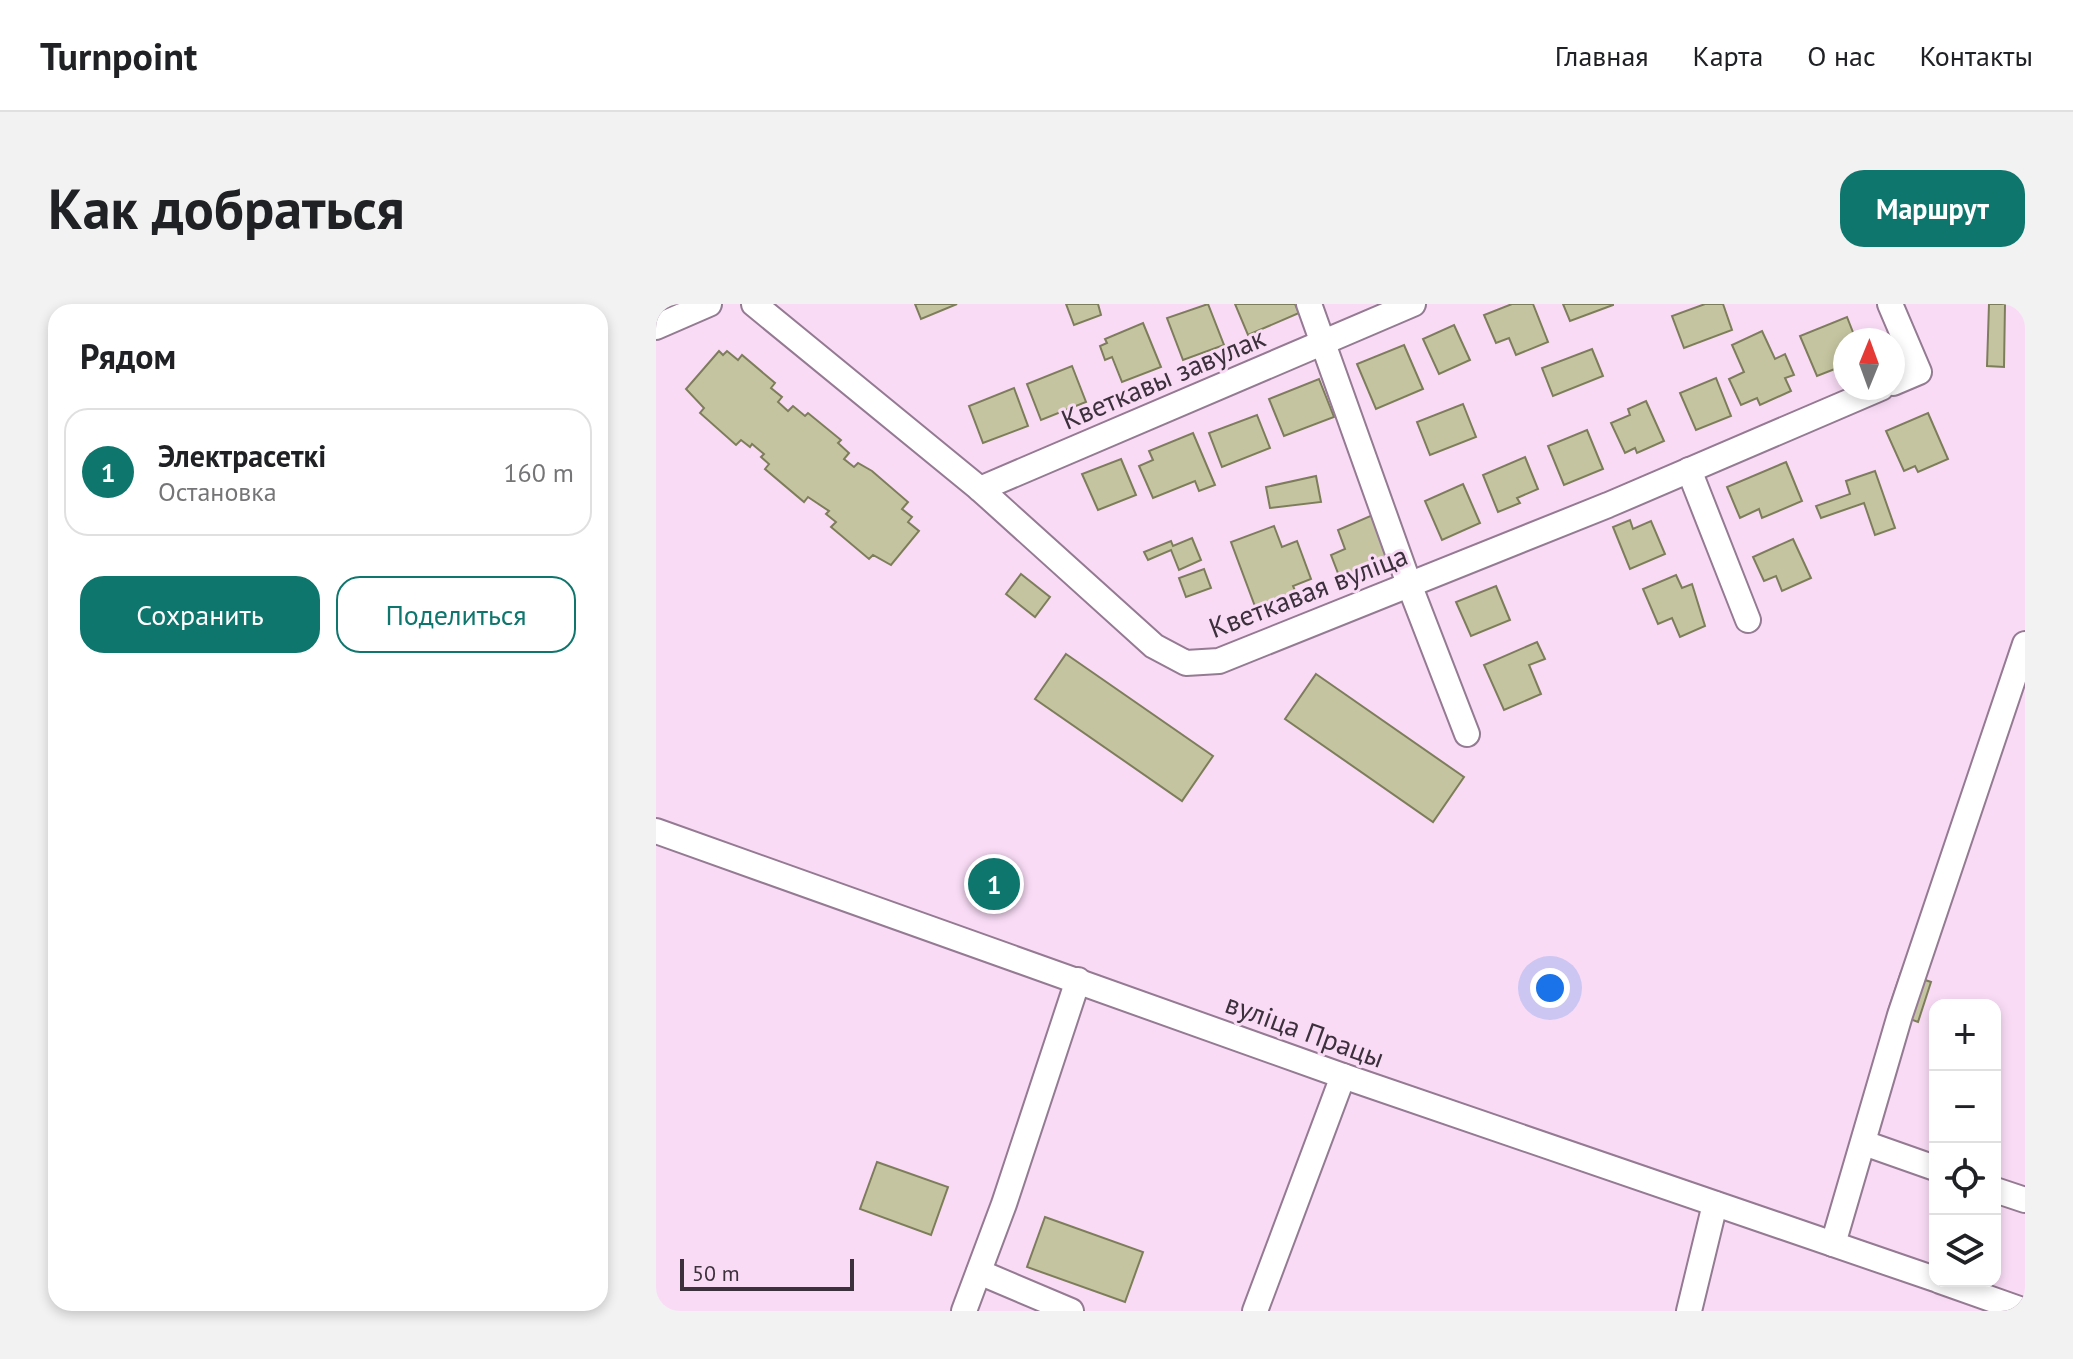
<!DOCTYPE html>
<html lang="ru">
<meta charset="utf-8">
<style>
body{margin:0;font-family:"PT Sans",sans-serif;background:#f2f2f2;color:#202124}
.controls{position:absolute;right:24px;bottom:24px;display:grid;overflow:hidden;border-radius:16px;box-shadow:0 4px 12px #0003}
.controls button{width:72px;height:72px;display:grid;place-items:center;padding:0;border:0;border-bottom:2px solid #e0e0e0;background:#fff;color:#202124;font:40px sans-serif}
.compass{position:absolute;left:1177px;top:24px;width:72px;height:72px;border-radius:50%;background:#fff;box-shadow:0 4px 12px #0003;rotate:1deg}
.scale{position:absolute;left:24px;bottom:20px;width:174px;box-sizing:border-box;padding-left:8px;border:4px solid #3b303b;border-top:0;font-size:22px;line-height:28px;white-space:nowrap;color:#3b303b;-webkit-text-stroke:6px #f9dbf6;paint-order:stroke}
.you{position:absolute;left:894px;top:684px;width:28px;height:28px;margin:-20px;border:6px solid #fff;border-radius:50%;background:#1a73e8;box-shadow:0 0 0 12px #1a73e833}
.badge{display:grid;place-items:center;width:52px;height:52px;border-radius:50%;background:#0f766e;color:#fff;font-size:26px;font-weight:700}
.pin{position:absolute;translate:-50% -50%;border:4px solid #fff;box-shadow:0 2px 8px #0006}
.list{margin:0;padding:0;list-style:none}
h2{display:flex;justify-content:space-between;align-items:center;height:104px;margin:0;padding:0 32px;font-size:34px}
h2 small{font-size:26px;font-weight:400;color:#757577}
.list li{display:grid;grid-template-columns:52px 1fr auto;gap:24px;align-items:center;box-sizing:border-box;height:128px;margin:0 16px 16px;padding:0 16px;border:2px solid #e0e0e0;border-radius:24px}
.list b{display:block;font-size:30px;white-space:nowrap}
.list p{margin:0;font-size:26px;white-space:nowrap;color:#757577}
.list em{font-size:26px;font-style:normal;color:#757577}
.actions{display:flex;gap:16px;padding:24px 32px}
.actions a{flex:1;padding:18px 0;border:2px solid #0f766e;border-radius:24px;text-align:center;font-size:28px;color:#0f766e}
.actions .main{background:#0f766e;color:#fff}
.icon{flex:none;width:44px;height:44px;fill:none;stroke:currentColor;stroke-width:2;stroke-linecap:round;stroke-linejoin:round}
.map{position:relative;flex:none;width:1369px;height:1007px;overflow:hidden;border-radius:24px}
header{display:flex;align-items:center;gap:48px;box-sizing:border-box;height:112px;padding:0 40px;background:#fff;border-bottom:2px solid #e0e0e0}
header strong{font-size:38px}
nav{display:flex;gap:44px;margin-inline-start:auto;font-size:28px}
.intro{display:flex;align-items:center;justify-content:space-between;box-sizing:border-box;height:192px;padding:0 48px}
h1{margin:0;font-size:56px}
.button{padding:20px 36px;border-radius:24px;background:#0f766e;color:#fff;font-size:28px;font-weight:700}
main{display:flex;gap:48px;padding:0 48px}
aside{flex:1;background:#fff;border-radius:24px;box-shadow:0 4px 12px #0003}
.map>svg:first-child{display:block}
.building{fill:#c5c4a0;stroke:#7e7d5b;stroke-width:2}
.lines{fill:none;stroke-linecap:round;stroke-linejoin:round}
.minor-casing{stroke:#947a92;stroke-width:28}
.minor{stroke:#fff;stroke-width:24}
.labels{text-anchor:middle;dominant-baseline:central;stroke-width:6;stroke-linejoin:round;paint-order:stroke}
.street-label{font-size:28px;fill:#3b303b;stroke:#f9dbf6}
</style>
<header>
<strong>Turnpoint</strong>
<nav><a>Главная</a><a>Карта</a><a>О нас</a><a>Контакты</a></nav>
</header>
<div class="intro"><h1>Как добраться</h1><a class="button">Маршрут</a></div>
<main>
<aside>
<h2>Рядом<small></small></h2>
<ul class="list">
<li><span class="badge">1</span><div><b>Электрасеткі</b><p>Остановка</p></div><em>160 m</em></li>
</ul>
<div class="actions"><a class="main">Сохранить</a><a>Поделиться</a></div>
</aside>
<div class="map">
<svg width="1369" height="1007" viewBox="0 0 1369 1007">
<rect width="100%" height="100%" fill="#f9dbf6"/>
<g class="building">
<polygon points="259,0 301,0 265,15"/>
<polygon points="410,0 442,0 445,11 418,21"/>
<polygon points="552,0 568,41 527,56 511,14"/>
<polygon points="579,0 639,0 643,9 592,31"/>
<polygon points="856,0 877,0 892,38 860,51 853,34 840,39 828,11"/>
<polygon points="907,0 957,0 957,1 914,17"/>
<polygon points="1049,0 1067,0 1076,26 1028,44 1016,12"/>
<polygon points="1333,0 1349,0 1348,63 1331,62"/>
<polygon points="1191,13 1200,36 1189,36 1189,61 1161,72 1144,32"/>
<polygon points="487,19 505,63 466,78 456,53 449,56 444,42 451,39 449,35"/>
<polygon points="798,21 814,56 783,70 767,35"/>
<polygon points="1106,27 1119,55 1129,50 1138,71 1129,74 1135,87 1104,101 1101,94 1085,101 1073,75 1088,68 1076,41"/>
<polygon points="748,41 767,85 720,105 701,60"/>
<polygon points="936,45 947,72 897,92 886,64"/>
<polygon points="63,47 67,51 71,47 82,56 86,51 119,79 115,84 126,93 122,98 132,107 137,102 149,112 152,109 185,136 182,139 193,149 188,155 198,163 202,159 216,167 252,198 246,205 256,213 252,218 263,227 235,261 217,251 213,255 175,223 180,218 170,210 173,207 152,193 148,198 109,165 113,160 105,153 108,150 96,140 94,143 85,136 80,141 44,109 48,104 30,85"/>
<polygon points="416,62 430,98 385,116 371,80"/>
<polygon points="1060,74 1075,112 1040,126 1024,89"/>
<polygon points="663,75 678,113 628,132 613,95"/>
<polygon points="358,84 372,122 327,139 313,102"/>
<polygon points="990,97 1008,137 981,149 979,144 969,149 955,119 974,111 972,105"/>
<polygon points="807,100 820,133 774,151 761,118"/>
<polygon points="1272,109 1292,155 1262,168 1259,162 1248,167 1230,127"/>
<polygon points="601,111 614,144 566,163 553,129"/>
<polygon points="931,126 947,165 908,181 892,142"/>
<polygon points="537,129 559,181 543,187 539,177 497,194 483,162 497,156 493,147"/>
<polygon points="869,153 882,185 861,194 864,199 842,208 827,171"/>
<polygon points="465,155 480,191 442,206 426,170"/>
<polygon points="1130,158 1146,197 1106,214 1103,205 1084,214 1071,183"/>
<polygon points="1219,167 1239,224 1219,231 1208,199 1165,214 1160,202 1194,190 1190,177"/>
<polygon points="660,172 665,198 614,204 610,183"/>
<polygon points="807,180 824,219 786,236 769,197"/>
<polygon points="719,210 738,256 685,277 675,251 689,245 682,226"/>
<polygon points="974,216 977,225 995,217 1009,250 974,265 957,223"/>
<polygon points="618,222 626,243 641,237 655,275 637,282 640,289 600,305 575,238"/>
<polygon points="536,234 545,256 523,266 515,246 492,256 488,248 515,237 517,242"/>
<polygon points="1137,235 1155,274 1126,287 1120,272 1108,277 1097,253"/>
<polygon points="548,265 555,284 530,293 523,274"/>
<polygon points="365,270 394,293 379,313 350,290"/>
<polygon points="1020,271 1026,284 1036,280 1049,322 1024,333 1016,314 1002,320 987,285"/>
<polygon points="840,282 854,316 815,332 800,298"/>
<polygon points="881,338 889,355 873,361 885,390 848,406 828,361"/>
<polygon points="410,350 557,452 526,497 379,395"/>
<polygon points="660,370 808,473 777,518 629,415"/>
<polygon points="1245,668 1275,678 1262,718 1232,707"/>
<polygon points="221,858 292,883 275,931 204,905"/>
<polygon points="389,913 487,948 469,998 371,963"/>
</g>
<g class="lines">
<g class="minor-casing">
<g id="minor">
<polyline points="98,0 324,185 498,342 530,359 563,357 952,201 1225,84"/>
<polyline points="653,0 753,280 811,430"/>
<polyline points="1234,0 1263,68 1237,79"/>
<polyline points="0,23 53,0"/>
<polyline points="1033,166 1092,316"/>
<polyline points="324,185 757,0"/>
<polyline points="0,527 687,772 1279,975"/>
<polyline points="1208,839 1279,864"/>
<polyline points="1339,886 1369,896"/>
<polyline points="1177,940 1244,711 1369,340"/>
<polyline points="323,968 415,1007"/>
<polyline points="1284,977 1369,1007"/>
<polyline points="308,1007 348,900 422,676"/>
<polyline points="599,1007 687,772"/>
<polyline points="1033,1007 1059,900"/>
</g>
</g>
<use href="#minor" class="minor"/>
</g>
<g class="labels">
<g class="street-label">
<text transform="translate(507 74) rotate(-23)">Кветкавы завулак</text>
<text transform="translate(652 287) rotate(-21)">Кветкавая вуліца</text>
<text transform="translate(649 726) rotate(20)">вуліца Працы</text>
</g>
</g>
</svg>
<div class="controls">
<button>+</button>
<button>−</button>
<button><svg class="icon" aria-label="locate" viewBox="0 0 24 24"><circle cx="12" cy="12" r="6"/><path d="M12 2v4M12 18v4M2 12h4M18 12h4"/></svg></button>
<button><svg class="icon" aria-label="layers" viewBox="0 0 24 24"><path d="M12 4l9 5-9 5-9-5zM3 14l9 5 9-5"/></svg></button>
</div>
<svg class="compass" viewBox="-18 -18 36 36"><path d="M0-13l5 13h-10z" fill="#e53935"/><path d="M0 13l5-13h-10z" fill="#757577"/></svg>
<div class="scale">50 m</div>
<div class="you"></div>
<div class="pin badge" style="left:338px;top:580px">1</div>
</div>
</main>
